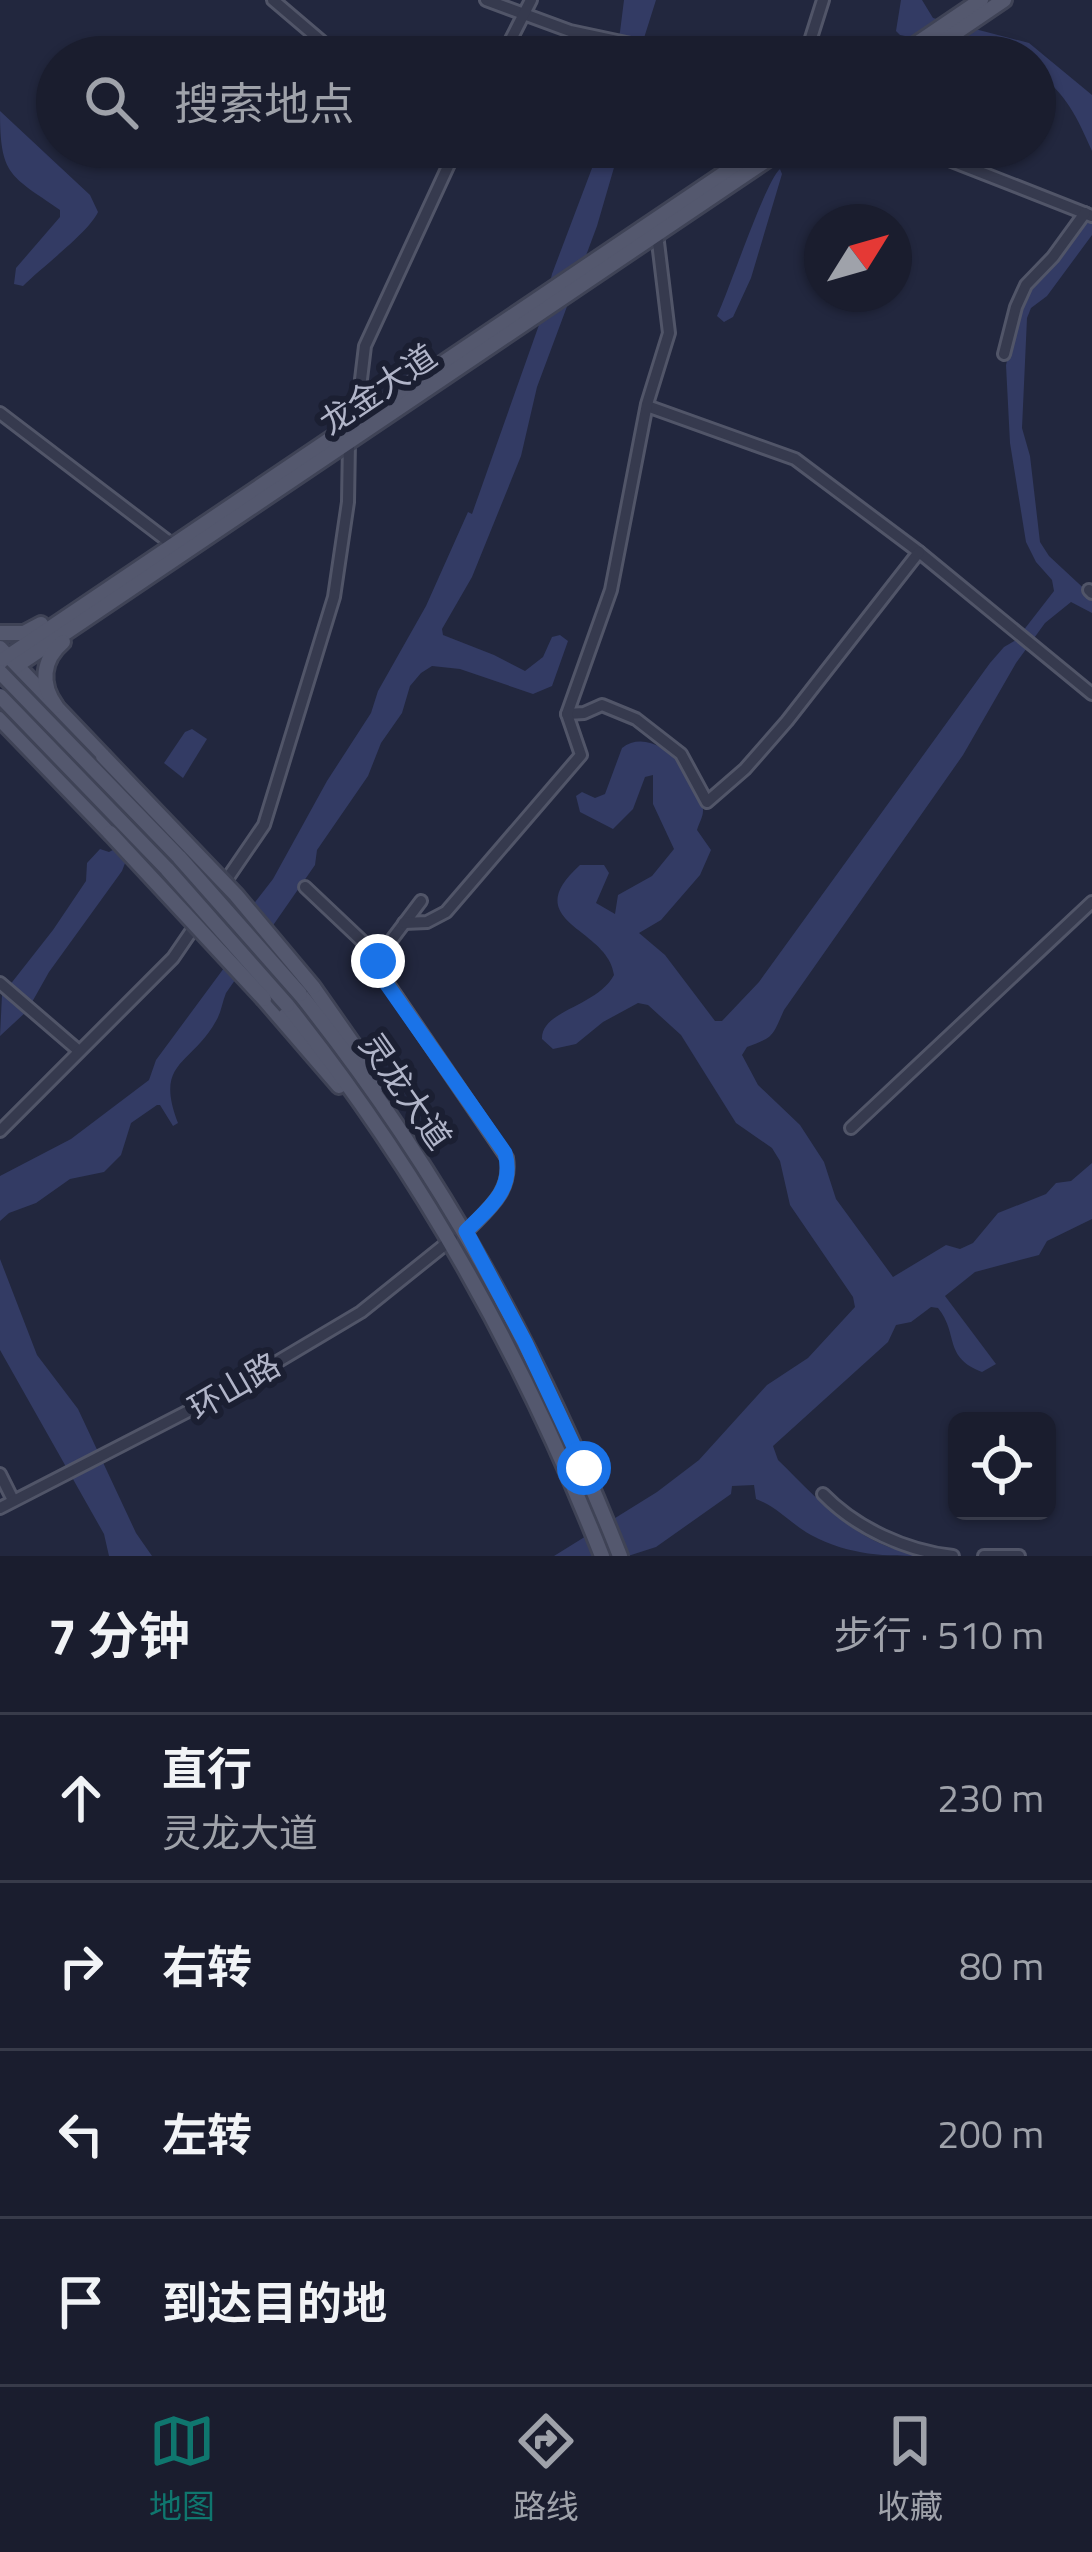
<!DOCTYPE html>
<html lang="zh">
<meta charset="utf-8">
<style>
body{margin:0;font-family:"Titillium Web","Noto Sans SC",sans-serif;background:#272a3a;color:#f1f3f6}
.controls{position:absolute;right:36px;bottom:36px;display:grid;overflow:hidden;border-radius:18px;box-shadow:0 3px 9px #0004}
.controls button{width:108px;height:108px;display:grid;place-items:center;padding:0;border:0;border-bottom:3px solid #383b4a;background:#1a1d2e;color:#f1f3f6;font:60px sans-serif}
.compass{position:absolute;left:804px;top:204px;width:108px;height:108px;border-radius:50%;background:#1a1d2e;box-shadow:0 3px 9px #0004;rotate:53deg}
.stop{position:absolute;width:36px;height:36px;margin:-27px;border:9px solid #1a73e8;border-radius:50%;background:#fff}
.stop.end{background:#1a73e8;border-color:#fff;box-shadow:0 3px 12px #0008}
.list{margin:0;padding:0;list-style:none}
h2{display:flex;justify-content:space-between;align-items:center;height:156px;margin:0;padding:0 48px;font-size:51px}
h2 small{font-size:39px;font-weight:400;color:#9fa2aa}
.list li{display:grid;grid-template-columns:78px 1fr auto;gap:36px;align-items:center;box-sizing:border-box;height:168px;padding:0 48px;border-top:3px solid #383b4a}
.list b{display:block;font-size:45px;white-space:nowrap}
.list p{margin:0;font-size:39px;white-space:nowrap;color:#9fa2aa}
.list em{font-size:39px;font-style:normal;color:#9fa2aa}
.icon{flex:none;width:66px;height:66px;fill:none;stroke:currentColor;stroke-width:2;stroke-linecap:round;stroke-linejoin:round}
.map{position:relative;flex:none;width:1092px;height:1556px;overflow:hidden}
.search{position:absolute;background:#1a1d2e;box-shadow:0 3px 9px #0004;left:36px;right:36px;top:36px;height:132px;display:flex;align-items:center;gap:30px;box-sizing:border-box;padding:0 42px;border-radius:66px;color:#9fa2aa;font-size:45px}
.sheet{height:828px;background:#1a1d2e}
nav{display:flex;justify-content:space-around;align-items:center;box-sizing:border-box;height:168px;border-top:3px solid #383b4a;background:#1a1d2e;font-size:33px;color:#9fa2aa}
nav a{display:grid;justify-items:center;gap:6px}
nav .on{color:#0f766e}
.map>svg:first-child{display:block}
.water{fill:#333b64}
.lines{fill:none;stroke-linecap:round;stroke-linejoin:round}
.minor-casing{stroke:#515568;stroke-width:16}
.major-casing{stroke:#3f4356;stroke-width:20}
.minor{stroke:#363a4e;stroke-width:10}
.major{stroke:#54586e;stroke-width:14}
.major-bridge-casing{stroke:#3f4356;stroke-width:20;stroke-linecap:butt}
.major-bridge{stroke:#54586e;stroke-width:14}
.route{stroke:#1a73e8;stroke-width:15}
.labels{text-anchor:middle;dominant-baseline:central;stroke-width:12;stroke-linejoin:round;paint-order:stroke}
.street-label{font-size:33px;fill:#b1b5c9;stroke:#1b1f32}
</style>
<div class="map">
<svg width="1092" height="1556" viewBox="0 0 1092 1556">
<rect width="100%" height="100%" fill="#22273e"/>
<g class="water">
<polygon points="624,0 656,0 638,57 611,57 620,32"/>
<path d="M901,0h21l11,18 96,25 63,52v56c-15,-34 -26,-58 -57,-80v-14h-47l-9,-6 -79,-16 -4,-4z"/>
<path d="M0,111l90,84 8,17c-9,20 -56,55 -75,74l-9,-2 2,-16 44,-51v-7c-50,-35 -60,-34 -60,-99z"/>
<path d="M600,147h20l-23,79 -60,161 -16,69 -49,121 -30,52 1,6 51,20 31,16 18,-14 9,-20 8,-2 8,6 -16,45 -19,8 -73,-25 -28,-3 -11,7 -11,13 -8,27 -21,30 -13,33 -51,74 -2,15 -89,128c-4,10 -5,20 -10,28 -25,45 -62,40 -38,102l-5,3 -13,-21h-3l-26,18 -10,32 -17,17 -34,7 -34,24 -27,10 -9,8v-45l71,-37 78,-59 7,-20 68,-92 25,-58 24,-31 54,-98 44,-68 7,-22 48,-85 42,-94 4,2 68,-192 12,-48z"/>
<path d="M780,169l2,5 -31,104 -18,39 -9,5 -7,-6c13,-28 49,-136 63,-147z"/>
<path d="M1092,209v26l-45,61 -16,12 -4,10 -5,110 8,28 10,86 9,14 43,40v17l-21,-11 -26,21 -29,40 -53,92 -179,255c-12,27 -10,27 -37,37l-5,8 16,30 42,40 24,37 12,37 57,78 53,-32 14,4 13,-6 25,-30 48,-19 10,-11 15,-2 21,-18v56l-45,22 -8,14 -64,17 -30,24 51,68 -14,8c-39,-15 -23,-38 -44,-64l-7,-1 -20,15 -15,3 -8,17 -115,104 5,14c45,44 83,90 151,96 -45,0 -78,0 -118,-21 -20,-11 -33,-28 -55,-36l-2,-14 -22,1 -1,8 -75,53 -28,9h-74l103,-64 42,-32 68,-75 41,-27 47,-51 -2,-10 -63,-92 -10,-44 -8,-13 -36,-25 -55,-88 -33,-30 -10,-2 -35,19 -27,22 -23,5 -11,-10c-1,-29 55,-32 72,-64 -6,-48 -98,-52 -34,-110h24l5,8 -13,30 19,11 3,-19 34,-19 22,-27 -21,-45v-29l-8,2 -12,32 -20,20 -33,-17 -4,-16 6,-4 13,6 10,-4 17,-46c32,-25 82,29 81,63 0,6 -4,12 -6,19l14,20 -11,25 -39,45 -22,13 26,22 50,66h7l37,-39 231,-319 14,-16 12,-7 38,-49 -2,-11 -16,-18 -10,-20 -16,-99 -4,-78 17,-70z"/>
<polygon points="192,729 207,739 183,778 164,763 185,732"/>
<polygon points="117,848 127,858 122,871 49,972 27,1011 0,1036 2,995 53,930 86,881 87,863 100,849 109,852"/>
<polygon points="0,1259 37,1355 78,1409 136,1533 152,1556 109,1556 104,1534 0,1350"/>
</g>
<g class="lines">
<g class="minor-casing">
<g id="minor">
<polyline points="273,0 340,57"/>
<polyline points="486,0 570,31 692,57"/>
<polyline points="502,57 531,0"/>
<polyline points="805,57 823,0"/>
<polyline points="916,147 1092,216"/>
<polyline points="684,149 684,147"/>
<polyline points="1004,354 1016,307 1026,285 1053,257 1085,213"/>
<polyline points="647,406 795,459 919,552 1092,694"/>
<polyline points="0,413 173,545"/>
<polyline points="356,421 365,346 457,147"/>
<polyline points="1089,590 1092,593"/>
<polyline points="567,714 584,713 602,705 636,719 681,754 707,802 745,769 787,721 919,552"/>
<polyline points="305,887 379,957"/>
<path d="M421,901l-40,53 -3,15 129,189c5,34 -19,51 -40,73"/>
<polyline points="404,923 427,922 446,912 581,755 567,714 611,590 647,404 669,333 657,234"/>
<polyline points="0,983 79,1051"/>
<polyline points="851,1128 1092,902"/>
<polyline points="0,1131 173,958 264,825 334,597 348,502 349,441"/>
<polyline points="0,1474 13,1500"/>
<path d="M823,1494c33,34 83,57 130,62"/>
<polyline points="0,1508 235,1387 361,1312 452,1239"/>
<polyline points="984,1556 1019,1556"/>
</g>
</g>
<g class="major-casing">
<g id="major">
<polyline points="897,57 981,0"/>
<polyline points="920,57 1004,0"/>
<polyline points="0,633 24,633 41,624"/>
<polyline points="0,648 103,756"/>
<polyline points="0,662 763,147"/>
<polyline points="0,677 786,147"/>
<path d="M56,706c-16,-22 -14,-46 7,-64"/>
<polyline points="0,719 110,833"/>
<polyline points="313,987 381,1084"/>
<path d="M300,994c138,173 239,356 320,562"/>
<polyline points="264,999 339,1086"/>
<path d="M287,1005c135,168 236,351 315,551"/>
</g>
</g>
<use href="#minor" class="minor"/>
<use href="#major" class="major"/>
<g class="major-bridge-casing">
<g id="major-bridge">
<polyline points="0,672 179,857 300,994"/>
<polyline points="0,696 167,869 287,1005"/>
<polyline points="103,756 236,895 313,987"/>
<polyline points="110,833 264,999"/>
</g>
</g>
<use href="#major-bridge" class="major-bridge"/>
</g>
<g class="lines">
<path class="route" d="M378,961l3,15 124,177c10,36 -15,54 -39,78l59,111 59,126"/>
</g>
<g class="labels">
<g class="street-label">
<text transform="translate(378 389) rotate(-34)">龙金大道</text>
<text transform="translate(406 1091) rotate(55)">灵龙大道</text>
<text transform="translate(234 1386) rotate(-30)">环山路</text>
</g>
</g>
</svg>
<div class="controls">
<button><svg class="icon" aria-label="locate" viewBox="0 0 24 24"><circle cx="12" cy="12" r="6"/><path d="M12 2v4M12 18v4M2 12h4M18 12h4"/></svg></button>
</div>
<svg class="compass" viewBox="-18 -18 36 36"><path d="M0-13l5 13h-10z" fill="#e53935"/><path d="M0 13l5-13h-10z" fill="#9fa2aa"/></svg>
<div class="stop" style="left:584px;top:1468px"></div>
<div class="stop end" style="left:378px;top:961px"></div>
<div class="search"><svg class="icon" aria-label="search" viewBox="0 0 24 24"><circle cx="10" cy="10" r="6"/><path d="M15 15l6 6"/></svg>搜索地点</div>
</div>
<section class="sheet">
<h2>7 分钟<small>步行 · 510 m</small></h2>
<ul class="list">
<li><svg class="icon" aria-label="ahead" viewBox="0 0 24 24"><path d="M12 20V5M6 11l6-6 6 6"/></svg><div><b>直行</b><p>灵龙大道</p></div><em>230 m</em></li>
<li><svg class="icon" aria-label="right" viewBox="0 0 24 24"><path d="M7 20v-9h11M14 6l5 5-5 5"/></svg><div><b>右转</b></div><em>80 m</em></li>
<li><svg class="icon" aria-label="left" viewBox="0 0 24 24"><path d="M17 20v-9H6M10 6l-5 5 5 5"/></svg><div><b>左转</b></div><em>200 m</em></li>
<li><svg class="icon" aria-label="arrive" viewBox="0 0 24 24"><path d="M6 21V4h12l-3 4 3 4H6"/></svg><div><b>到达目的地</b></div></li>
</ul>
</section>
<nav>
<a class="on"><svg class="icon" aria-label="map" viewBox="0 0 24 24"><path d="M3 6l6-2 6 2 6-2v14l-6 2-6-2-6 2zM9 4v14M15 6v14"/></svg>地图</a>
<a><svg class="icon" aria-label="directions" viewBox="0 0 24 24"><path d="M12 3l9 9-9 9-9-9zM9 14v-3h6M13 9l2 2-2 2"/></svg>路线</a>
<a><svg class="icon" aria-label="saved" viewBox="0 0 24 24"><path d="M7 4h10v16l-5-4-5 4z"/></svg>收藏</a>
</nav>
